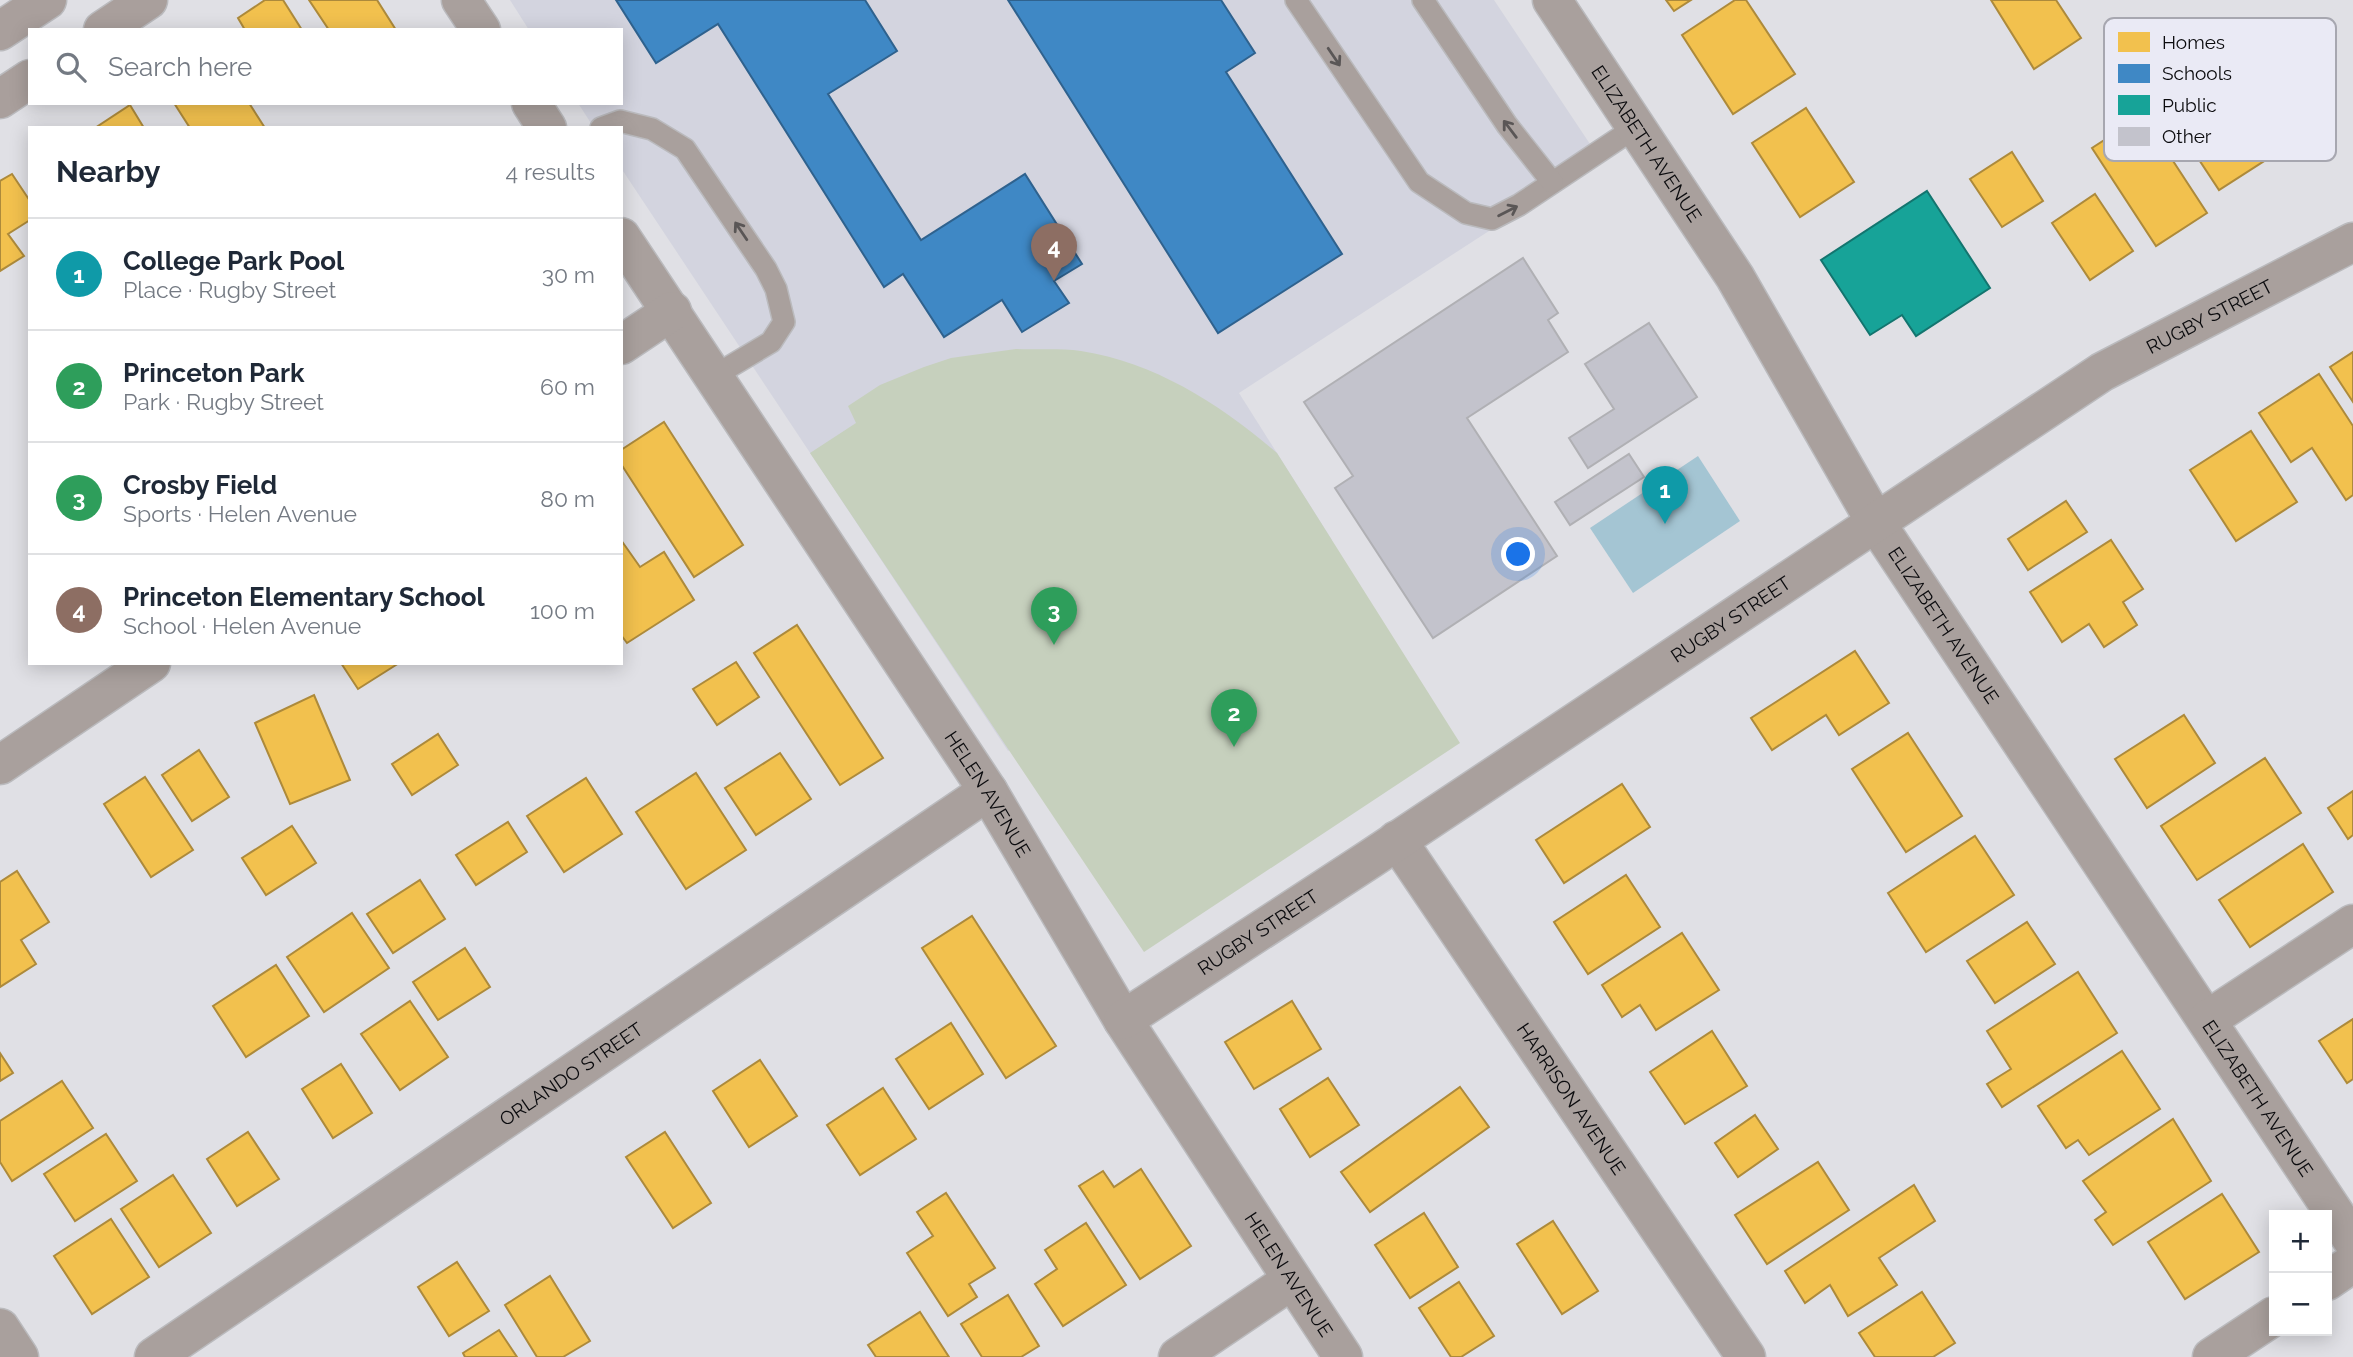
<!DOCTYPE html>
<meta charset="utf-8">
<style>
body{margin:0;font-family:Raleway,sans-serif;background:#f2f2f3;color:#1f2937}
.controls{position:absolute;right:21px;bottom:21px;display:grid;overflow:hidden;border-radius:0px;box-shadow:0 4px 18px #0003}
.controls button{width:63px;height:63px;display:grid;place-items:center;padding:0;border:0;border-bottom:2px solid #e0e1e3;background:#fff;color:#1f2937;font:35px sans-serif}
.you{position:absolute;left:1519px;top:555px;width:24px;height:24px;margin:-18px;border:5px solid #fff;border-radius:50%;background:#1a73e8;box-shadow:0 0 0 10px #1a73e833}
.badge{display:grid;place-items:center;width:46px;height:46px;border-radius:50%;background:#111827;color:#fff;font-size:23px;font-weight:700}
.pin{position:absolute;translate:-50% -58px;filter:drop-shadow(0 2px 4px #0008)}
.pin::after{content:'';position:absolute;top:37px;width:24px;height:21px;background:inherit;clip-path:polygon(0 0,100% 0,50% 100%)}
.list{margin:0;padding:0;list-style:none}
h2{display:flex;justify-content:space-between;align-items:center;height:91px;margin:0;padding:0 28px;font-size:30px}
h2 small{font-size:23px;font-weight:400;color:#747a83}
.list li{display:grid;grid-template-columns:46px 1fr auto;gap:21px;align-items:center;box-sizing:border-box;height:112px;padding:0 28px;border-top:2px solid #e0e1e3}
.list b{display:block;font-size:26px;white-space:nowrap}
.list p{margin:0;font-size:23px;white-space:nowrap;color:#747a83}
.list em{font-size:23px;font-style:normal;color:#747a83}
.icon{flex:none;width:38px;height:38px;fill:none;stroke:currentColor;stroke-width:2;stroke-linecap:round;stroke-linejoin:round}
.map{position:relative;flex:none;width:2353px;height:1357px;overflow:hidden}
.search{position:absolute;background:#fff;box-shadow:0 4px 18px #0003;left:28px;top:28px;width:595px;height:77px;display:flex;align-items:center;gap:18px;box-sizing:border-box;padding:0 24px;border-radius:0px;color:#747a83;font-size:26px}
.panel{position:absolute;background:#fff;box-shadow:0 4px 18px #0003;left:28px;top:126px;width:595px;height:539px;border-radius:0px}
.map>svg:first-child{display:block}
.built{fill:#d3d4df}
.green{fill:#c6d0bd}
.water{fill:#a4c5d3}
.homes{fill:#f2c14e;stroke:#ad8a3b;stroke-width:2}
.schools{fill:#3f88c5;stroke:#2f628e;stroke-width:2}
.public{fill:#17a398;stroke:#13756f;stroke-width:2}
.building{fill:#c3c3cc;stroke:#b0b0b4;stroke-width:2}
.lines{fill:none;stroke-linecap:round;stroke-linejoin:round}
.service-casing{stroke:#bababd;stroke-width:24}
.minor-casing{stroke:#bababd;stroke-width:41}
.tertiary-casing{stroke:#bababd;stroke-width:41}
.secondary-casing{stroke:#bababd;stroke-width:41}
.service{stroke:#a9a09d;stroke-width:21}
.minor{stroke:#a9a09d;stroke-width:38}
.tertiary{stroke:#a9a09d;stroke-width:38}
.secondary{stroke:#a99f9c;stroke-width:38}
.oneway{stroke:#5a5656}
.labels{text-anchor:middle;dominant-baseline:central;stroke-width:7;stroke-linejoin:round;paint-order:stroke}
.street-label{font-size:19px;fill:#0b0b0e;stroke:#eaeaf5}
.key{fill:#eaeaf5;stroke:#a7a7b0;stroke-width:2}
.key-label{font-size:19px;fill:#0b0b0e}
</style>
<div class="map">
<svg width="2353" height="1357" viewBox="0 0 2353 1357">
<rect width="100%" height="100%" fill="#e0e0e5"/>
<polygon class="built" points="510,0 1494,0 1600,159 1239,393 1332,540 1008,751 621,168 621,128 594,128 578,103 621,103 621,30 529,30"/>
<path class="green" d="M1016,349c21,1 44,-1 65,2 75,12 139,53 196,102l183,290 -316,209 -334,-499 46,-30 -8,-17 32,-21 44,-18 27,-9z"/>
<polygon class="water" points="1698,456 1740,521 1633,593 1590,528"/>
<g class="homes">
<polygon points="265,0 283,0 302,30 245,30 238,18"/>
<polygon points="309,0 377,0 396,30 329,30"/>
<polygon points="1666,0 1691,0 1674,11"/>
<polygon points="1735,0 1746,0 1795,74 1733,114 1682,35"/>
<polygon points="1991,0 2056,0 2081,38 2034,69"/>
<polygon points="2296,77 2325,122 2219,190 2190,146"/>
<polygon points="174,103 249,103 265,128 190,128"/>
<polygon points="130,105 144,128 95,128"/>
<polygon points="1806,108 1854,182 1800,217 1752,143"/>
<polygon points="2143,115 2207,213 2156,246 2092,148"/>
<polygon points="2012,152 2043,201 2002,227 1970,179"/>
<polygon points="12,174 30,201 30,220 8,234 24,256 0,271 0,181"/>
<polygon points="2095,194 2133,251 2090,280 2052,223"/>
<polygon points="2353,352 2353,402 2330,367"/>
<polygon points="2319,374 2353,426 2353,495 2346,500 2312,448 2291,462 2259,413"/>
<polygon points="664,422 743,545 694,577 621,464 621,450"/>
<polygon points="2251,431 2297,502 2236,541 2190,470"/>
<polygon points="2066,501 2087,532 2028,570 2008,539"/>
<polygon points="621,540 640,567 664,552 694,600 627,643 621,635"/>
<polygon points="2111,540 2143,589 2123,602 2137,625 2104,647 2089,624 2062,642 2030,592"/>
<polygon points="797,625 883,758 840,785 754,653"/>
<polygon points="1855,651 1889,703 1839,735 1826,715 1772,750 1751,718"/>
<polygon points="736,662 759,697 717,725 693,689"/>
<polygon points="341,663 399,663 358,689"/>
<polygon points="314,695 350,780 290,804 255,723"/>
<polygon points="2184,715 2215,763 2147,808 2115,759"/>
<polygon points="1908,733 1962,816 1906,852 1852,769"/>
<polygon points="438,734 458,765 412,795 392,764"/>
<polygon points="199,750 229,797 192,821 162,775"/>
<polygon points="780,753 811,799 756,835 725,788"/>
<polygon points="2265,758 2301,813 2197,880 2161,826"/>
<polygon points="696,773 746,850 686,889 636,812"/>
<polygon points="145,777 193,850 151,877 104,804"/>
<polygon points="586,778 622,834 564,872 527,816"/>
<polygon points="1622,784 1650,827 1564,883 1536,840"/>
<polygon points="2353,791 2353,835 2348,839 2328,808"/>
<polygon points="508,822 527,852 476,885 456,855"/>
<polygon points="292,826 316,863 266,895 242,858"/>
<polygon points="1975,836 2014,895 1926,952 1888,893"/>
<polygon points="2303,844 2333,892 2250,947 2219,900"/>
<polygon points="17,871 49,922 21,940 36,964 0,987 0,882"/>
<polygon points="1626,875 1660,927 1588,974 1554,922"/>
<polygon points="420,880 445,919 393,953 367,914"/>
<polygon points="352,913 389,968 324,1012 287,957"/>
<polygon points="972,916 1056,1046 1006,1078 922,948"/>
<polygon points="2027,922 2055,964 1995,1003 1967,961"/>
<polygon points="1682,933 1719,990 1656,1030 1640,1005 1622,1017 1602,985"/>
<polygon points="465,948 490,987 438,1020 413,982"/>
<polygon points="276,965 309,1016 246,1057 213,1006"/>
<polygon points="2078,972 2117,1033 2002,1107 1987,1084 2011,1069 1987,1031"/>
<polygon points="410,1001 448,1057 400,1090 361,1034"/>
<polygon points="1292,1001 1321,1049 1254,1089 1225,1042"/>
<polygon points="2353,1019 2353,1079 2347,1083 2319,1041"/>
<polygon points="951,1023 983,1074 929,1109 896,1059"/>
<polygon points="1712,1031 1747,1086 1685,1124 1650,1072"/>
<polygon points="2122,1051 2160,1109 2089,1155 2078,1140 2066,1148 2038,1106"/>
<polygon points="0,1053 13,1073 0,1081"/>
<polygon points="760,1060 797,1116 749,1147 713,1091"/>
<polygon points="341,1064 372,1113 333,1138 302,1089"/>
<polygon points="1328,1078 1359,1125 1310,1157 1280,1109"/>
<polygon points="62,1081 93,1128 12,1181 0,1162 0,1121"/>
<polygon points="1460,1087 1489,1127 1370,1212 1341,1172"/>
<polygon points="883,1088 916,1139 860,1175 827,1125"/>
<polygon points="1755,1115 1778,1149 1738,1177 1715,1143"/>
<polygon points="2173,1119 2211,1181 2113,1245 2095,1220 2106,1212 2083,1181"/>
<polygon points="248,1132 279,1179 237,1206 207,1159"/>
<polygon points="665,1132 711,1203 673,1228 626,1157"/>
<polygon points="106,1134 137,1181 75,1221 44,1174"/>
<polygon points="1818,1162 1849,1210 1767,1264 1735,1215"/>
<polygon points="1141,1169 1191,1246 1140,1279 1079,1186 1103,1171 1114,1187"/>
<polygon points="173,1175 211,1233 159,1267 121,1209"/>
<polygon points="1914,1185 1935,1221 1879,1258 1897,1285 1848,1316 1830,1285 1805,1303 1785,1271"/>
<polygon points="946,1193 995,1268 969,1284 977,1297 948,1316 907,1253 933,1236 917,1212"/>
<polygon points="2222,1194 2259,1252 2185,1299 2148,1242"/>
<polygon points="1424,1213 1458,1267 1410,1298 1375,1245"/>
<polygon points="111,1219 149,1277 92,1314 54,1256"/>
<polygon points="1553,1221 1598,1291 1562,1314 1517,1244"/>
<polygon points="1086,1223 1126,1285 1063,1326 1035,1284 1057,1269 1045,1250"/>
<polygon points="457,1262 489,1311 449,1336 418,1287"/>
<polygon points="550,1276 590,1341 563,1357 537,1357 505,1305"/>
<polygon points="1459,1282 1494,1336 1461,1357 1451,1357 1419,1308"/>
<polygon points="1922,1292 1955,1343 1933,1357 1875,1357 1859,1333"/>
<polygon points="1008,1295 1039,1346 1021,1357 982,1357 961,1324"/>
<polygon points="920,1312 949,1357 876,1357 868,1345"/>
<polygon points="499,1330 517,1357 465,1357 463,1353"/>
</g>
<g class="schools">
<polygon points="616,0 865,0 897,51 828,94 921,240 1025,174 1082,264 1054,281 1069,303 1022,332 1002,300 944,337 903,274 884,287 718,24 656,63"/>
<polygon points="1008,0 1221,0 1255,53 1226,72 1342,254 1218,333"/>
</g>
<polygon class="public" points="1927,191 1990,288 1916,336 1902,315 1870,335 1821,260"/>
<g class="building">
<polygon points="1523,258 1558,313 1548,320 1568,352 1467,418 1557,556 1433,638 1335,488 1353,476 1304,402"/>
<polygon points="1649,323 1697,397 1588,468 1569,438 1614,409 1585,364"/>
<polygon points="1629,454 1644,477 1570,525 1555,502"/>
</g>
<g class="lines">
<g class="service-casing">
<g id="service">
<polyline points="1296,0 1419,182 1466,213 1492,219 1519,205 1636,127"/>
<polyline points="1423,0 1507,125 1552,182"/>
<polyline points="601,128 620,121 652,129 685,149 766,269 776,289 784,322 771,342 714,376"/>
</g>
</g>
<g class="minor-casing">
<g id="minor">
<polyline points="461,0 481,30"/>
<path id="s1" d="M1552,0l183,277 141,246 477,718"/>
<polyline points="531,103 547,128"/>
<path id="s2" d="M621,237l367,554 135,229 220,337"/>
<polyline points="621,345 672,311"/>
<polyline points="0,765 151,663"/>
<path id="s3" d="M1397,840l349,517"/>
<path id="s4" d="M1123,1020l247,-161 732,-487 251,-130"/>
<polyline points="2207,1020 2353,924"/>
<polyline points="0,1328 19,1357"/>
<path id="s5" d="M154,1357l834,-566"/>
<polyline points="1178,1357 1292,1280"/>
</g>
</g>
<g class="tertiary-casing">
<g id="tertiary">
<polyline points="2327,1281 2353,1263"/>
<polyline points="2212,1357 2274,1316"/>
</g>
</g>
<g class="secondary-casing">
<g id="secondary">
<polyline points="103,30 148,0"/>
<polyline points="0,31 47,0"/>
<polyline points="0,99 30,79"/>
</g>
</g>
<use href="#service" class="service"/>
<use href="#minor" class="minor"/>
<use href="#tertiary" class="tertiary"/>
<use href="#secondary" class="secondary"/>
</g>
<defs><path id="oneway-shaft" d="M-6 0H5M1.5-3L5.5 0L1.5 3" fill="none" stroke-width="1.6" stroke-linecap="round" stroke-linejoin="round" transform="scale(1.75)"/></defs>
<g class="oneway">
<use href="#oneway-shaft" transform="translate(1334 57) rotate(56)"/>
<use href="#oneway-shaft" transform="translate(1510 129) rotate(-127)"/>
<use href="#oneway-shaft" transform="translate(1508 211) rotate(-27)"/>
<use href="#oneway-shaft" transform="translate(741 231) rotate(-124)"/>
</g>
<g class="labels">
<g class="street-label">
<text stroke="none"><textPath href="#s1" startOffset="172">ELIZABETH AVENUE</textPath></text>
<text stroke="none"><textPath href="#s4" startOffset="1295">RUGBY STREET</textPath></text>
<text stroke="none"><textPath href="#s4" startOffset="728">RUGBY STREET</textPath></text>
<text stroke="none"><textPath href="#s1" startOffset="738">ELIZABETH AVENUE</textPath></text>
<text stroke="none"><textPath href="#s2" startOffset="667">HELEN AVENUE</textPath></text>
<text stroke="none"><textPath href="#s4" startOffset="161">RUGBY STREET</textPath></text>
<text stroke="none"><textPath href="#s5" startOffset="504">ORLANDO STREET</textPath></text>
<text stroke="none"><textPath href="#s1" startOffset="1306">ELIZABETH AVENUE</textPath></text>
<text stroke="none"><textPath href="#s3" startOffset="312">HARRISON AVENUE</textPath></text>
<text stroke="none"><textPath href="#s2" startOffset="1234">HELEN AVENUE</textPath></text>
</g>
</g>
<rect x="2104" y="18" width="232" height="143" rx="10" class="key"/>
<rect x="2118" y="32" width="32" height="20" fill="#f2c14e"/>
<rect x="2118" y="64" width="32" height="19" fill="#3f88c5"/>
<rect x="2118" y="95" width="32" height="20" fill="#17a398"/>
<rect x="2118" y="127" width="32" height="19" fill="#c3c3cc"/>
<g class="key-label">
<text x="2162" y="49">Homes</text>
<text x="2162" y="80">Schools</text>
<text x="2162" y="112">Public</text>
<text x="2162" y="143">Other</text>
</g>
</svg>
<div class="controls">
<button>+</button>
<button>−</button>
</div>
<div class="you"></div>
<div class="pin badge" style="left:1665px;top:524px;background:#0f9aa8">1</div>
<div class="pin badge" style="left:1234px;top:747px;background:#2e9e5b">2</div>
<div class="pin badge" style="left:1054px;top:645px;background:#2e9e5b">3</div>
<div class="pin badge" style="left:1054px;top:281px;background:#8d6e63">4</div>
<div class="search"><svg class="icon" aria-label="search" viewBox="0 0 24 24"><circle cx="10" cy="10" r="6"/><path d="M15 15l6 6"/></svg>Search here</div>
<section class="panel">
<h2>Nearby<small>4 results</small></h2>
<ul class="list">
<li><span class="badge" style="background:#0f9aa8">1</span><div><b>College Park Pool</b><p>Place · Rugby Street</p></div><em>30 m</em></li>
<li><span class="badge" style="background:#2e9e5b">2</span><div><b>Princeton Park</b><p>Park · Rugby Street</p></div><em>60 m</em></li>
<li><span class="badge" style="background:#2e9e5b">3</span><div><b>Crosby Field</b><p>Sports · Helen Avenue</p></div><em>80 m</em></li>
<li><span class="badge" style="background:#8d6e63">4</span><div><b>Princeton Elementary School</b><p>School · Helen Avenue</p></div><em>100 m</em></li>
</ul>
</section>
</div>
